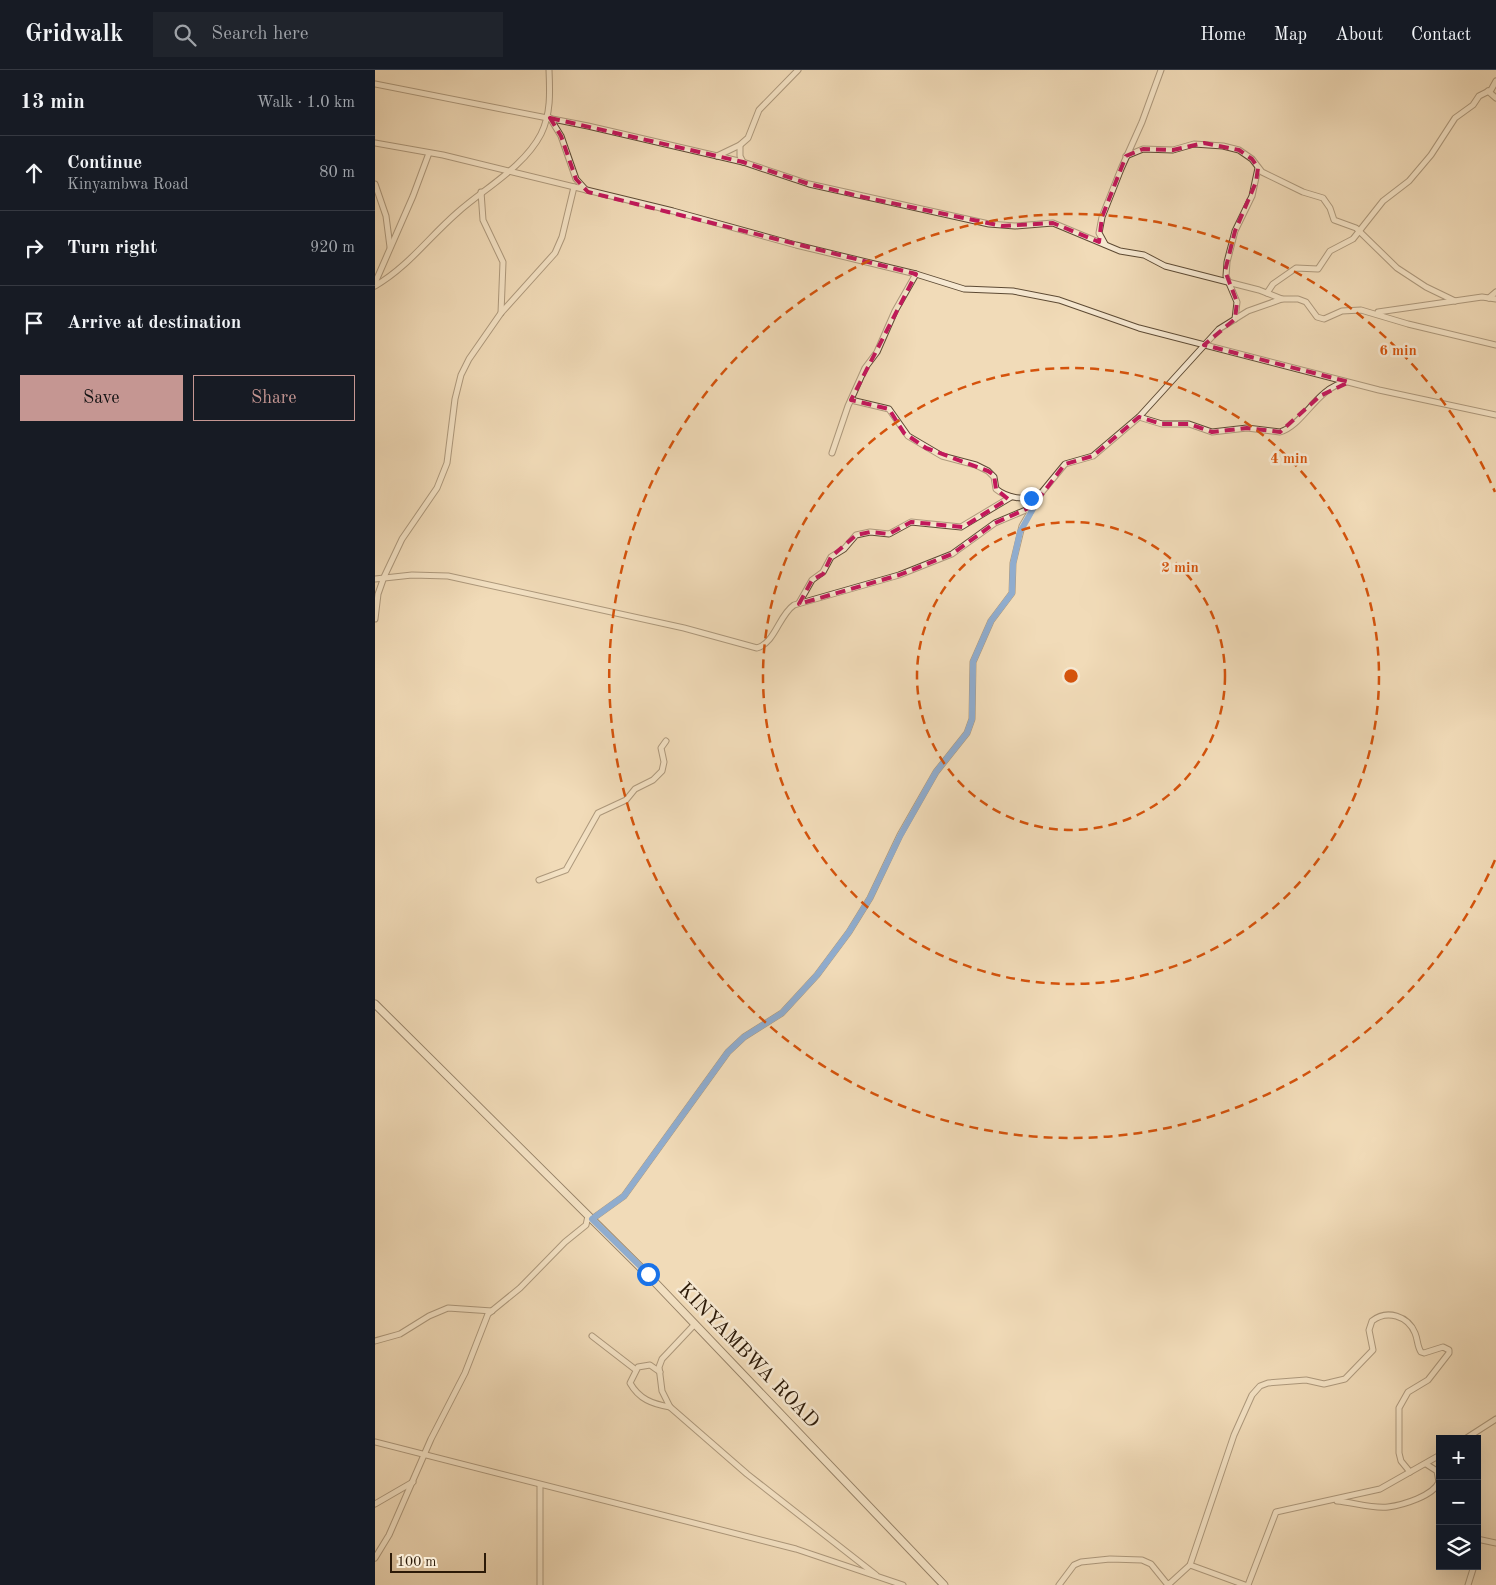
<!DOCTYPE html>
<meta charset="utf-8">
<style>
body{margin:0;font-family:"Old Standard TT",serif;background:#20242c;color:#f1f3f6}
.controls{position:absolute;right:15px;bottom:15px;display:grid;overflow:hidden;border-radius:0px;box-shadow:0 5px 20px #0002}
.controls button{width:45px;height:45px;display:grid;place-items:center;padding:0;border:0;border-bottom:1px solid #363941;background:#171b24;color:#f1f3f6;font:25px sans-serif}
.scale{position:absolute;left:15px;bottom:12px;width:96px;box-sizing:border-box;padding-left:5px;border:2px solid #2c1a08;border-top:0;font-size:14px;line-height:18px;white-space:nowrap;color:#2c1a08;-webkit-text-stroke:4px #f6e8d1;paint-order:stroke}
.stop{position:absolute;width:15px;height:15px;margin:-11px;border:4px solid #1a73e8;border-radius:50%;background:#fff}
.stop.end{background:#1a73e8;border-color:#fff;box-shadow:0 1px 5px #0008}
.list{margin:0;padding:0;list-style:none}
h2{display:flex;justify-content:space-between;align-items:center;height:65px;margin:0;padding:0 20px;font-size:21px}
h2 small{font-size:16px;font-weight:400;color:#9ea1a6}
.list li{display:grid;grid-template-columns:32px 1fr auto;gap:15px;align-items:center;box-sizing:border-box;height:75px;padding:0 20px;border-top:1px solid #363941}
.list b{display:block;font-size:19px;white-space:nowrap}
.list p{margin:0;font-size:16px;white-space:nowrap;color:#9ea1a6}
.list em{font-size:16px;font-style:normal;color:#9ea1a6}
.actions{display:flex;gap:10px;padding:15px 20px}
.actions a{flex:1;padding:11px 0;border:1px solid #c59692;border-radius:0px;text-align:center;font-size:18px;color:#c59692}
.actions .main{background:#c59692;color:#111}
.icon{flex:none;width:28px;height:28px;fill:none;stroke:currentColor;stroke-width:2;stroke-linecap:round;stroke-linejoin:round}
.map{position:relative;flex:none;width:1121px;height:1515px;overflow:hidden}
header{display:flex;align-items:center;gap:30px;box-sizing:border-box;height:70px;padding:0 25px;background:#171b24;border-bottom:1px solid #363941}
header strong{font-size:24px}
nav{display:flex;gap:28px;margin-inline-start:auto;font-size:18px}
.search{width:350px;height:45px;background:#20242c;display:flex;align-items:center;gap:12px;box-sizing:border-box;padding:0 18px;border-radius:0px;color:#9ea1a6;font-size:19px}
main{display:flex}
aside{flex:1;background:#171b24}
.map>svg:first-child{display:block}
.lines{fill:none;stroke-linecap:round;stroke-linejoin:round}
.street-casing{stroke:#5d4a34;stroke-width:7}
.secondary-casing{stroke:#2c1a08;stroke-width:9}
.street{stroke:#f6e8d1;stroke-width:5}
.secondary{stroke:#f6e8d1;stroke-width:7}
.route{stroke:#1a73e8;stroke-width:6}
.marked{fill:none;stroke:#c2185b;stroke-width:4;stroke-dasharray:10 6;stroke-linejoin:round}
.ring{fill:none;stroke:#d5530c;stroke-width:2.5;stroke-dasharray:9 6}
.labels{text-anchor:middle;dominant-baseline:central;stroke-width:5;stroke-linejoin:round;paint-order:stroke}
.street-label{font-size:20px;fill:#2c1a08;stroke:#f6e8d1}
.centre{fill:#d5530c;stroke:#f6e8d1;stroke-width:2.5}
.ring-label{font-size:15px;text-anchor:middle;font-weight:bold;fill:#d5530c;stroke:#f6e8d1;stroke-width:5;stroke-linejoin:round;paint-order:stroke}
</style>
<header>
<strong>Gridwalk</strong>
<div class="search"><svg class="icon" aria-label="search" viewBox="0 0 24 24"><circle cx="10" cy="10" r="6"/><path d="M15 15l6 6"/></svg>Search here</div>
<nav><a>Home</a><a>Map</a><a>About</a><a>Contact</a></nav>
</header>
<main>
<aside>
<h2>13 min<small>Walk · 1.0 km</small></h2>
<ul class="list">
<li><svg class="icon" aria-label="ahead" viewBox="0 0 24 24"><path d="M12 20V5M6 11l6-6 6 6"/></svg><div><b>Continue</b><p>Kinyambwa Road</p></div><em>80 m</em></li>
<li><svg class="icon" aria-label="right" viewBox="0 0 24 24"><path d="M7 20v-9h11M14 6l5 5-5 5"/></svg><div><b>Turn right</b></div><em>920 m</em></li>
<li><svg class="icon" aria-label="arrive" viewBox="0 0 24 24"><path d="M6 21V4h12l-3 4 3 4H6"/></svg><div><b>Arrive at destination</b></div></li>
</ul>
<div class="actions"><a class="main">Save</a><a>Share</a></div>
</aside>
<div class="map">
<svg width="1121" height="1515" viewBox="0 0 1121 1515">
<rect width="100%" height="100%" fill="#f1dbb8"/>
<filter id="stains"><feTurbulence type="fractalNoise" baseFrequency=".004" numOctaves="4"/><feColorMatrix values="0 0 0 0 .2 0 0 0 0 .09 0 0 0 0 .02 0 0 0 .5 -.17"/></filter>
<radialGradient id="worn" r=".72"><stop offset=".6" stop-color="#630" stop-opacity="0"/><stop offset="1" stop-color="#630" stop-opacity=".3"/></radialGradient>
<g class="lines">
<g class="street-casing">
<g id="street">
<polyline points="0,14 213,56 368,92 434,114 614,154 640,156 678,153 745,181 769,185 790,196 884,220 907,229"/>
<polyline points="1113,21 1121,28"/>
<polyline points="175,48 186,66 201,109 211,120"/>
<polyline points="0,73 68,85 298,141 421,175 541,204 589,219 638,221 684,230 764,258 1004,320 1121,345"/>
<polyline points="342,86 365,75"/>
<polyline points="751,86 768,79 798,80 819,74 848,76 864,80 877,89 887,102 928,122 948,128 955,138 959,150 981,158 1022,198 1051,217 1080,231"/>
<polyline points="368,92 365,86 365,75 373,68 384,40 423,0"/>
<polyline points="0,114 11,146 15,177"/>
<polyline points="106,122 108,150 128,192 126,243"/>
<polyline points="730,174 724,163 727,147 746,99 767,52 786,0"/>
<polyline points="0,213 38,126 54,83"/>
<path d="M0,216c33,-19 54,-49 83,-74 27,-24 66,-45 83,-78 10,-20 9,-42 8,-64"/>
<polyline points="892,223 898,214 921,198 943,199 955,181 978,169 1008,131 1034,111 1056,85 1080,48 1098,35 1104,26 1116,20 1121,11"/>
<polyline points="1114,228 1121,222"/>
<polyline points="1003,242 1107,227 1121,229"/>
<polyline points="860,249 862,232 851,206 852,192 860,161 877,126 883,98"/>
<path d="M476,330l38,9 19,27 34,20 34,9 12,6 6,6 2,12c12,10 28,10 43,9"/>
<path d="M764,347l23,7h27l23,8 35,-4 33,4c24,-7 36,-44 66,-50"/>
<polyline points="457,383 473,336 490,298 502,282 520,241 541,204"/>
<path d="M0,509l37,-4 36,1 236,52 73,20c18,-5 22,-33 37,-43l105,-30 53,-21 43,-31 38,-16"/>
<polyline points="424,533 437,510 448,502 456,487 469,479 481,465 495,462 514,464 536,452 586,457 636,427"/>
<polyline points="0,549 3,524 9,507 27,469 62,418 72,393 80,329 86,305 94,289 126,243 180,183 187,167 199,117"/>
<polyline points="164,810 191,800 223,743 251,730 260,719 278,710 287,701 289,692 286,678 291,671"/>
<polyline points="217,1149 249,1126 353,982 369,967 407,943 442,905 474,862 495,828 525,765 561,702 592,663 597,649 598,592 616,551 637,523 638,493 647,456 667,422 690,394 718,386 764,347 844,259 873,241 907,229 923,229 931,232 942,247 949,249 967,241 986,240 1033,254 1121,275"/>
<polyline points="320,1254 287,1289 284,1297 287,1321 295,1337 372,1404 501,1505"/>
<polyline points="217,1266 261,1300"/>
<polyline points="0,1271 25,1264 54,1246 73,1238 117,1241"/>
<path d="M285,1302l-10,-7 -12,2 -8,16c9,16 22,21 40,24"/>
<polyline points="1090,1369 1121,1349"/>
<polyline points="0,1372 421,1479 528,1515"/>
<polyline points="165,1415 165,1515"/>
<path d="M962,1431c15,1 35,8 51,6 15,-2 45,-11 51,-25l-2,-11 -11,-7"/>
<polyline points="0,1434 38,1412"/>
<polyline points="1102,1469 1121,1473"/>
<polyline points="0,1488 14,1465 56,1369 90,1303 113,1244 145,1218 190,1172 211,1155 213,1146"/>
<polyline points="815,1495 870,1515"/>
<path d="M684,1515l15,-20 7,-3 29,-3 32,1 9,4 17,21 22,-20 44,-130 18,-40 8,-9 8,-3 38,-3 18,4 21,-5 28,-29 -4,-20 3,-9c15,-12 36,-5 43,12 3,7 2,13 6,19l3,1 19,-6 6,3v3l-21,27 -20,12 -9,16v45l2,8 9,11"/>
<polyline points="873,1515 901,1442 1005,1419 1065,1385"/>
<polyline points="1093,1515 1099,1496"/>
</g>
</g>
<g class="secondary-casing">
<polyline id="secondary" points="0,934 273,1205 569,1515"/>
</g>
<use href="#street" class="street"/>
<use href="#secondary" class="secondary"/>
</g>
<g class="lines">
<polyline class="route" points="273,1204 217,1149 249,1126 353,982 369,967 407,943 442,905 474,862 495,828 525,766 561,702 592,663 597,649 598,592 616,551 637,523 638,494 645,462 664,428 656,428"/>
</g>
<path d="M0 0H1121V1515H0ZM175,48l193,44 66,22 54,13 139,29 51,-3 46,19 3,-25 24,-61 17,-7 30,1 31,-7 35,7 13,9 6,9 -2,14 -21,49 -10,40 12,31 -2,17 -31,26 145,37 -29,14 -40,36 -33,-4 -35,4 -23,-8h-27l-23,-7 -46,39 -28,8 -32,42 -38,17 -43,31 -53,21 -100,29 13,-24 11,-6 8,-17 25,-22 14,-3 19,2 22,-12 52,5 45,-28 -12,-10 -2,-14 -6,-4 -62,-23 -22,-15 -15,-24 -38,-9 65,-126 -328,-82 -12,-13 -15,-43z" fill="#f1dbb8" fill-opacity=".55" fill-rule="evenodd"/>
<path class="marked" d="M175,48l193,44 66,22 54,13 139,29 51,-3 46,19 3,-25 24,-61 17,-7 30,1 31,-7 35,7 13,9 6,9 -2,14 -21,49 -10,40 12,31 -2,17 -31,26 145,37 -29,14 -40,36 -33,-4 -35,4 -23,-8h-27l-23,-7 -46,39 -28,8 -32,42 -38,17 -43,31 -53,21 -100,29 13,-24 11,-6 8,-17 25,-22 14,-3 19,2 22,-12 52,5 45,-28 -12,-10 -2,-14 -6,-4 -62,-23 -22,-15 -15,-24 -38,-9 65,-126 -328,-82 -12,-13 -15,-43z"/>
<g class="ring">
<circle cx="696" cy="606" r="154"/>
<circle cx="696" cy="606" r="308"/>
<path d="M1120 790A462 462 0 1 1 1120 422"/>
</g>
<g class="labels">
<g class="street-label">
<text transform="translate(373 1286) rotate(46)">KINYAMBWA ROAD</text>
</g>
</g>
<circle cx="696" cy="606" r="8" class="centre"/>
<g class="ring-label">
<text x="1023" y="285">6 min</text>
<text x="914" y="393">4 min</text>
<text x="805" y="502">2 min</text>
</g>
<rect width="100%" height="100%" filter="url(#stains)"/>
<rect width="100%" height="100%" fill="url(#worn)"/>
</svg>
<div class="controls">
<button>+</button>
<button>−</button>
<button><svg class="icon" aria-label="layers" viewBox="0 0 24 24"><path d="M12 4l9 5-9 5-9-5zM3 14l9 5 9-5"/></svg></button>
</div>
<div class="scale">100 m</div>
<div class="stop" style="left:273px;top:1204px"></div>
<div class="stop end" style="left:656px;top:428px"></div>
</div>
</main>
